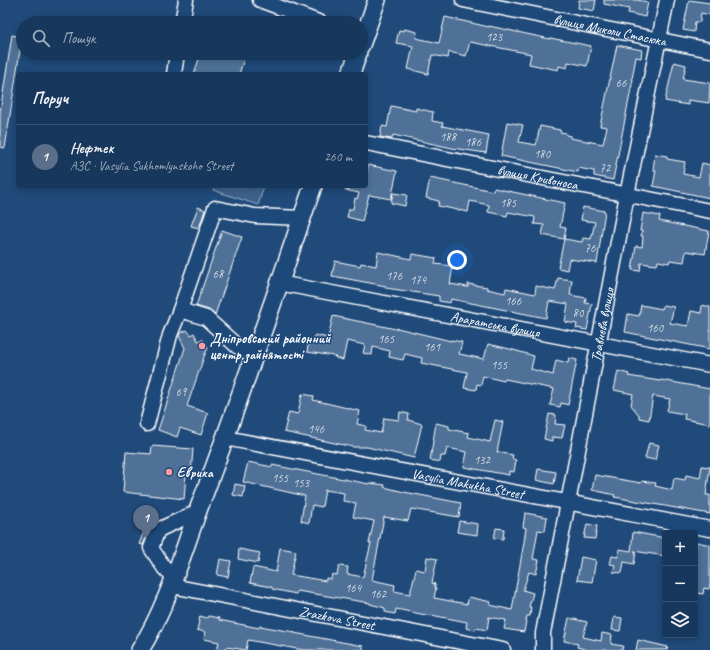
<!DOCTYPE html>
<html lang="uk">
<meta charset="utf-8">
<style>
body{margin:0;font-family:Caveat,sans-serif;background:#203f62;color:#f1f3f6}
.controls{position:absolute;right:12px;bottom:12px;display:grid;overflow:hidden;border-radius:4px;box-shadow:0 2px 6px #0003}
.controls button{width:36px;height:36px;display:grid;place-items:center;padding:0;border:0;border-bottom:1px solid #365272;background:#17385c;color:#f1f3f6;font:20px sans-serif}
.you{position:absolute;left:457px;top:260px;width:14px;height:14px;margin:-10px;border:3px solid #fff;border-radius:50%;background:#1a73e8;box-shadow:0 0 0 6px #1a73e833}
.badge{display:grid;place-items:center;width:26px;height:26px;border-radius:50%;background:#ff9aa2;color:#fff;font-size:13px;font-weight:700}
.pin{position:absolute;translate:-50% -33px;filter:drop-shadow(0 1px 2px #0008)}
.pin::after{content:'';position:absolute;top:21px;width:14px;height:12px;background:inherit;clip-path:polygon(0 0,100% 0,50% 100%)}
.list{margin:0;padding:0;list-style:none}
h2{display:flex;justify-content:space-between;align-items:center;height:52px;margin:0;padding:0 16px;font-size:17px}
h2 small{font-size:13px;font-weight:400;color:#9eacbb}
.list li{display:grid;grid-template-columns:26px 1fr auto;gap:12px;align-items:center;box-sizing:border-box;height:64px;padding:0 16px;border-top:1px solid #365272}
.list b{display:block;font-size:15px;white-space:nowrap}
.list p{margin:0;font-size:13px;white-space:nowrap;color:#9eacbb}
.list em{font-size:13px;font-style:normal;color:#9eacbb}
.icon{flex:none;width:22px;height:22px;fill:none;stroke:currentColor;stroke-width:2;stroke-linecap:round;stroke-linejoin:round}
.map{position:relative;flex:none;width:710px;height:650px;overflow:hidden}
.search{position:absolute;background:#17385c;box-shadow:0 2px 6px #0003;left:16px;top:16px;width:352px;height:44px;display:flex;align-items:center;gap:10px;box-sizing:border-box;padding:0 14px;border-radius:22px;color:#9eacbb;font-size:15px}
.panel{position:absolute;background:#17385c;box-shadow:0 2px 6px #0003;left:16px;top:72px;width:352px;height:116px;border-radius:4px}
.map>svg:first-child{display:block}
.green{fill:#3c618b;stroke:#9eb0c5}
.building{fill:#507197;stroke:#fff}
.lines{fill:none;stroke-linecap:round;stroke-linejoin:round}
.minor-casing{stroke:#fff;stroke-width:17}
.major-casing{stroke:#fff;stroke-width:20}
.minor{stroke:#1f4a7a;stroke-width:14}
.major{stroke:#1f4a7a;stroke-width:17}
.poi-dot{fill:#ff9aa2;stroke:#1f4a7a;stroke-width:1.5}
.labels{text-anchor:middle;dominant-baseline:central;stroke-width:3;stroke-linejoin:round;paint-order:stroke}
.number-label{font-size:12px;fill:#d3dce5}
.street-label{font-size:14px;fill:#fff;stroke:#1f4a7a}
.poi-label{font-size:14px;font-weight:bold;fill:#fff;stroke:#1f4a7a;text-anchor:start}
</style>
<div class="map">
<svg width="710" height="650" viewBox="0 0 710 650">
<rect width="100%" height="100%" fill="#1f4a7a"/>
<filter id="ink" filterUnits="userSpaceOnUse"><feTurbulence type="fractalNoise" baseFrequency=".025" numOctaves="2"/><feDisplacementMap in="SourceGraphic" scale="8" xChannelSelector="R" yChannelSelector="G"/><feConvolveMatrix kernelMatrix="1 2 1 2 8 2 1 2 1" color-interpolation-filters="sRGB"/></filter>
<g filter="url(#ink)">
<polygon class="green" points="214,186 264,186 258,205 213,190"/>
<g class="building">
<polygon points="579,0 596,0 594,11 578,8"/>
<polygon points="604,0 637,0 648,2 645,17 628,13 629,9 604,4"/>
<polygon points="689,0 710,3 710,15 701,13 700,22 695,22 694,32 683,30"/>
<polygon points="445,17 489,27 489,26 550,39 550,38 591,46 587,66 568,62 567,68 559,66 558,70 529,64 531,54 470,42 466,56 449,52 448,58 432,55 428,74 408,69 413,46 396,43 399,30 404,31 404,29 417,32 416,38 439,43"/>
<polygon points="12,35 22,37 5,148 0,147 0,112"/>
<polygon points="617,45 642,50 641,58 636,57 632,79 633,79 613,180 594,176 594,171 578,168 578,172 501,156 507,122 523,125 519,142 536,145 540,126 560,130 560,132 566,133 566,135 571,136 570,138 603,144 607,127 600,126"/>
<polygon points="201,53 246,53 239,74 194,74"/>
<polygon points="674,62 686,65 683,79 710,83 709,103 688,100 688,105 665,101"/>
<polygon points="391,106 416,111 416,108 433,112 432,121 443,123 442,126 489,135 486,153 452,148 393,135 392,139 380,137 382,126 387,127"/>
<polygon points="655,154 667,156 667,159 685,162 683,174 699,177 702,163 710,165 710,198 653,186 656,170 653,170"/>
<polygon points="368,165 397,171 391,199 369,195 362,221 347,217 349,209 353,209 355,198 357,199 359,193 345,190 346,186 366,186 366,177"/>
<polygon points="430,178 493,191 494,188 565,203 560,227 566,228 564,239 542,235 544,225 534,224 535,217 508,212 507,216 488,212 489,205 470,201 468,212 438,206 439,201 426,198"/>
<polygon points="393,193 407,195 405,206 391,203"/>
<polygon points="198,207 205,210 199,228 191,226"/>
<polygon points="583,207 605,211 597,263 569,259 567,270 558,268 564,239 582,242 583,238 591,239 595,222 581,220"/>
<polygon points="643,213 660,216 659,221 709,231 705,254 686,251 684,262 670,260 669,263 658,261 657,265 641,263 640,271 632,270 636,246 642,247 643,236 641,236 642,231 640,231"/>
<polygon points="222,230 242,237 215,315 209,310 196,306"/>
<polygon points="378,252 411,259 412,254 436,258 435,264 453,266 450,284 468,287 468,284 487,287 487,289 505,293 506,288 535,294 536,286 555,290 558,278 572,280 570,295 586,298 585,303 592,304 587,330 576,328 577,324 565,322 568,304 549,301 546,318 451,299 450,303 439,301 439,296 386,288 386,286 332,276 335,261 360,266 361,263 376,266"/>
<polygon points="641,305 662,309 663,305 674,307 670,323 688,326 691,311 701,313 702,305 710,307 710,349 625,332 628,314 639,316"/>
<polygon points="333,316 396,329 397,328 451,341 451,340 462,342 459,354 484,359 488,344 510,349 534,356 531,369 553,375 556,360 568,363 569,358 577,360 568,405 561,403 560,407 550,405 554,389 505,379 504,381 483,376 481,385 477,384 476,390 464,388 467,372 421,363 422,358 405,354 403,360 389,357 390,351 373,347 372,355 363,353 365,345 347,341 343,360 336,358 334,356 307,352 309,340 314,341 315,335 328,338"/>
<polygon points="187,330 191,335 194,333 198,341 202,339 208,348 205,354 187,406 208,413 201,435 180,428 177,437 158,430 185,348 179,336 179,334"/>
<polygon points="618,371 629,374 628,376 660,381 661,380 710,389 710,424 684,419 685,414 667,411 670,399 653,396 649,420 639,418 639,415 631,405 633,394 614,390"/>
<polygon points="302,394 314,396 313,400 360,411 357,424 366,426 365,430 381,433 384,418 399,420 400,412 409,414 408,420 422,424 414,458 367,447 353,447 284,432 289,412 298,414"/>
<polygon points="549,414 556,415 555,424 565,425 562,438 552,437 552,441 544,439"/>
<polygon points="495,420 503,422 497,452 513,455 512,459 516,460 514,472 509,471 509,475 464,467 467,452 447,448 445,456 441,456 440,462 430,460 436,423 449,426 449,429 469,433 468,437 490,442"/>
<polygon points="649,443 659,445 655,460 645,458"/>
<polygon points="152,446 193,449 191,474 186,474 184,499 123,492 126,452 151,454"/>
<polygon points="248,462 272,467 272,465 369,484 369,483 385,485 384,487 404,492 461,503 459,517 411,509 408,521 384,517 372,580 395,585 394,591 410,594 416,569 425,571 427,557 437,559 432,583 435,584 435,588 436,588 434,598 467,604 469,597 491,602 490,605 512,610 524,542 526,528 523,527 525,513 547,517 545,531 538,530 533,559 539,560 536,574 529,572 523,590 533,593 529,607 531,607 530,616 527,616 524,632 504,629 506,620 489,617 487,630 476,628 475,630 466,628 467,622 431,615 431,616 396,609 395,614 385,612 385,608 370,604 370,603 297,591 296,594 272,589 272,587 250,583 253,567 276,572 280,548 296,551 291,575 326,581 326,578 331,579 332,574 337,575 339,566 348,567 347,574 363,577 371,543 369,543 374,521 353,517 356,503 343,501 344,493 325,490 322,507 312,505 309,523 301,521 305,496 243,482"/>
<polygon points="702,466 710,467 706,495 710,495 710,514 614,497 615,495 592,490 595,475 641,483 642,481 656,483 655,486 672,490 674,478 685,480 686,475 700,478"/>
<polygon points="538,469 556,472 554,484 536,480"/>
<polygon points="235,484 245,486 243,497 233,495"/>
<polygon points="459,521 478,524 477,535 457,532"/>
<polygon points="587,524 597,526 595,539 584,538"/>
<polygon points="496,528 504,529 503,539 494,538"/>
<polygon points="145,529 149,531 143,545 139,544"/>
<polygon points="633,532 665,538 665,556 634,551 636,552 634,564 624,562 622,573 613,572 615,565 610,564 612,556 618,557 619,549 631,551"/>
<polygon points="697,542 710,545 710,584 709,589 704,588 703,594 695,593 695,551"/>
<polygon points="239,549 260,553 258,563 238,559"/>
<polygon points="581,557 596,560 592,582 577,580"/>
<polygon points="220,559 231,561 228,577 217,575"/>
<polygon points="200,616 207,618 208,616 219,618 219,620 259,628 260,626 282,630 295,632 294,633 363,646 363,650 303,650 248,640 246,650 226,647 226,650 217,650 219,642 204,639 205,632 197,630"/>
<polygon points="614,617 622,618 620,631 612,630"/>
<polygon points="569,618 587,622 583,637 601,641 602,633 612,635 611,644 623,646 622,650 588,650 577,647 578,644 564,641"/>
<polygon points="638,640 668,647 667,650 636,650"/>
</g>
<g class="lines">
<g class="minor-casing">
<g id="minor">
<polyline points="260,0 321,23"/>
<path id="s1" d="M463,0l247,50"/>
<polyline points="182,23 186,0"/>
<polyline points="174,74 177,53"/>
<path id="s2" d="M366,143l344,68"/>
<path id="s3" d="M279,283l431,82"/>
<polyline points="254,356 238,347 206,318 180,310 215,208 255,216 302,218"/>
<polyline points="147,424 170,335 180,310"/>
<path id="s4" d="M225,438l485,91"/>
<polyline points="175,577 165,569 151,548 158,530 197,512"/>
<path id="s5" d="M172,586l331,64"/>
<path id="s6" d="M543,650v-17l84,-438 40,-195"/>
</g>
</g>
<g class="major-casing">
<g id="major">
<polyline points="361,45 377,0"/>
<polyline points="351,74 358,53"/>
<path d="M140,650c28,-45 42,-96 60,-145 40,-105 76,-212 113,-319"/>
</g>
</g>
<use href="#minor" class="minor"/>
<use href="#major" class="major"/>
</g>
</g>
<g class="poi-dot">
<circle cx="202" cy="346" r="4"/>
<circle cx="169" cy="472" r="4"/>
</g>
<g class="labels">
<g class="number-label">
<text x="494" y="37">123</text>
<text x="621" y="83">66</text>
<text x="448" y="137">188</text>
<text x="473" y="142">186</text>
<text x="542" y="154">180</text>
<text x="605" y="168">72</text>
<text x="508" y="203">185</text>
<text x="590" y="248">76</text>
<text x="218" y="274">68</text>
<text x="394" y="276">176</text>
<text x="418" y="280">174</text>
<text x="513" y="301">166</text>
<text x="578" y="313">80</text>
<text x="655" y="328">160</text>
<text x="386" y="339">165</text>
<text x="432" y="347">161</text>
<text x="499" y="365">155</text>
<text x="181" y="392">69</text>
<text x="316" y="429">146</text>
<text x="482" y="460">132</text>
<text x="280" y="478">155</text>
<text x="301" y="483">153</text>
<text x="353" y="588">164</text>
<text x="378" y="594">162</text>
</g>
<g class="street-label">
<text stroke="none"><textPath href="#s1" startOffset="150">вулиця Миколи Стасюка</textPath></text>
<text stroke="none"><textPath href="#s2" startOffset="175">вулиця Кривоноса</textPath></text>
<text stroke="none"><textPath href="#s3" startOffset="220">Араратська вулиця</textPath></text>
<text stroke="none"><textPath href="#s6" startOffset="331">Травнева вулиця</textPath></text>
<text stroke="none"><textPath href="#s4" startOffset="247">Vasylia Makukha Street</textPath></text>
<text stroke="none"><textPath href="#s5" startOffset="168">Zrazkova Street</textPath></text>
</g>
<g class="poi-label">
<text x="210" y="338">Дніпровський районний<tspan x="210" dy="16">центр зайнятості</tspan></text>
<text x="177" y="472">Еврика</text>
</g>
</g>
</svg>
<div class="controls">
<button>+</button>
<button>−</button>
<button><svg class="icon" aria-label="layers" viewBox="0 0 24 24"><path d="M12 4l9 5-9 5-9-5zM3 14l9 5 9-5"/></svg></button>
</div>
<div class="you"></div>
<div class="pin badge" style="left:146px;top:538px;background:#5c6f8a">1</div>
<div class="search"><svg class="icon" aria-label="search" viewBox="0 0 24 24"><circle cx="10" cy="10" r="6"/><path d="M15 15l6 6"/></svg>Пошук</div>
<section class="panel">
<h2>Поруч<small></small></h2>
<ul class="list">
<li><span class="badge" style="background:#5c6f8a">1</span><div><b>Нефтек</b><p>АЗС · Vasylia Sukhomlynskoho Street</p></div><em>260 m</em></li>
</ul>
</section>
</div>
